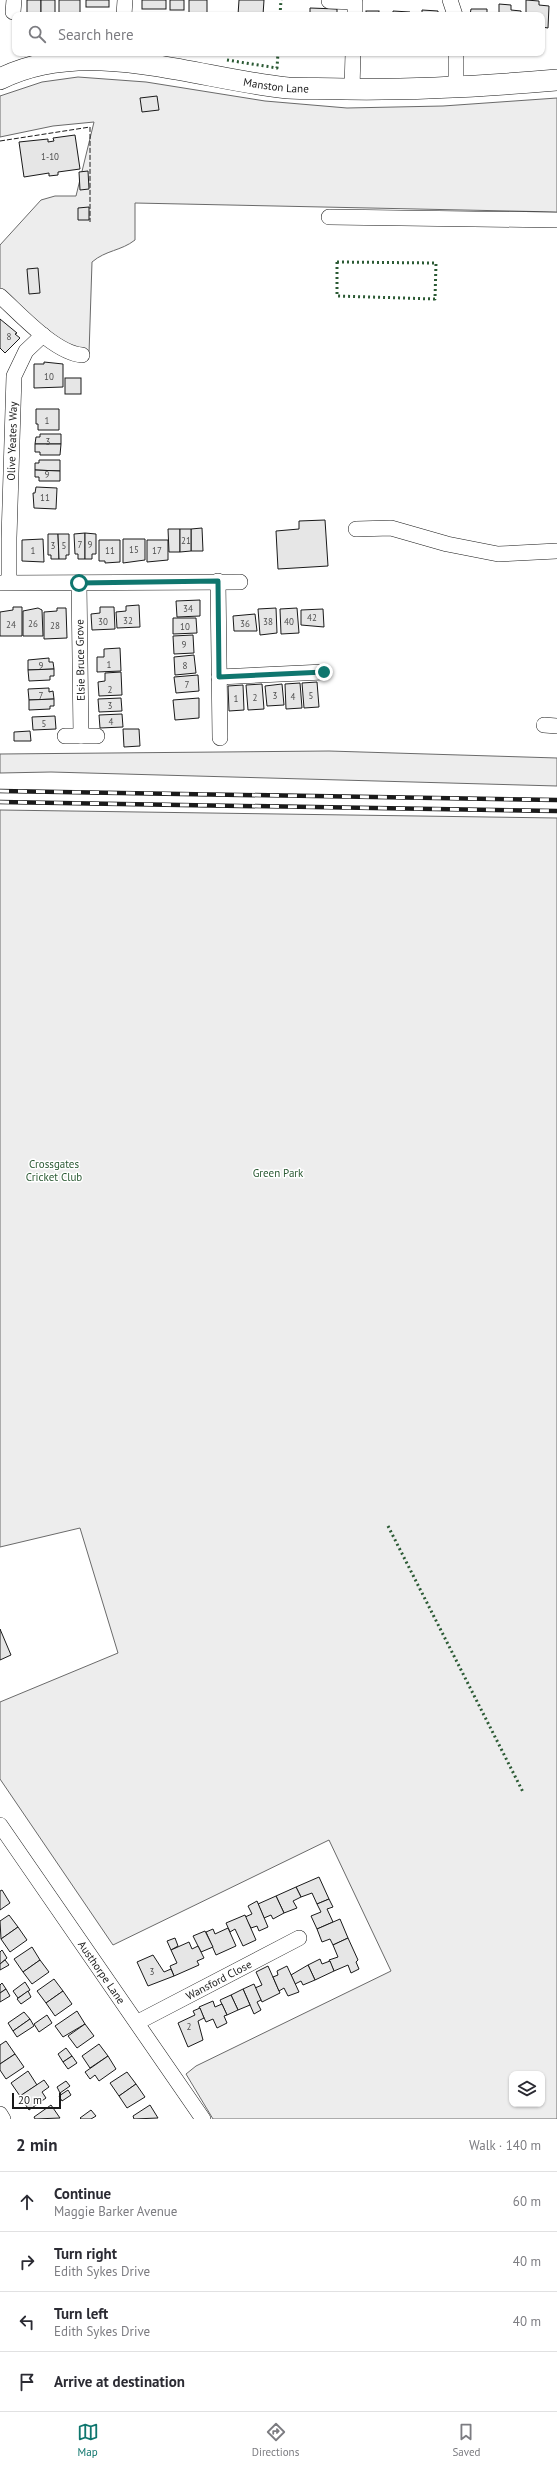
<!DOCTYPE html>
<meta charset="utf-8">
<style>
body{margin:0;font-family:"PT Sans",sans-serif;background:#f2f2f3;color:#2b2b33}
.controls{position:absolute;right:12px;bottom:12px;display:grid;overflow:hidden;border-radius:8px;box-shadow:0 1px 3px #0004}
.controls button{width:36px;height:36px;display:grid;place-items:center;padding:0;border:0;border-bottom:1px solid #e1e1e2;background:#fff;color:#2b2b33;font:20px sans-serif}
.scale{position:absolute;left:12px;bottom:10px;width:49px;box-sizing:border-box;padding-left:4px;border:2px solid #1a1a1a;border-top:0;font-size:11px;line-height:14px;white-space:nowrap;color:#1a1a1a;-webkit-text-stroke:3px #fff;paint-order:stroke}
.stop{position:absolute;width:12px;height:12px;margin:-9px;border:3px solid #0f766e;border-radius:50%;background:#fff}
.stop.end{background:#0f766e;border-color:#fff;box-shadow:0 1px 4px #0008}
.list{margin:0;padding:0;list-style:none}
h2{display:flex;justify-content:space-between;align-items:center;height:52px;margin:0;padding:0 16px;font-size:17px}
h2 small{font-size:13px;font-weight:400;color:#7c7c81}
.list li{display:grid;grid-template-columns:26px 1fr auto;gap:12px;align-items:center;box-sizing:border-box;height:60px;padding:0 16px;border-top:1px solid #e1e1e2}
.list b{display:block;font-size:15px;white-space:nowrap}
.list p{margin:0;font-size:13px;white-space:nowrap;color:#7c7c81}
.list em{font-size:13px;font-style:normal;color:#7c7c81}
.icon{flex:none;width:22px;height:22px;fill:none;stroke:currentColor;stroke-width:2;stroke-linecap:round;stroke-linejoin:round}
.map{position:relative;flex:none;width:557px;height:2119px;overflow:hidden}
.search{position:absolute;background:#fff;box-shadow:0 1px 3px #0004;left:12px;right:12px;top:12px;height:44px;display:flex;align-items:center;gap:10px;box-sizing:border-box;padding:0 14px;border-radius:8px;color:#7c7c81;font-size:15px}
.sheet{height:292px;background:#fff}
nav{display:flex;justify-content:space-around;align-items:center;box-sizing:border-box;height:56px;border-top:1px solid #e1e1e2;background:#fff;font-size:11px;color:#7c7c81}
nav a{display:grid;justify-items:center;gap:2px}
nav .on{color:#0f766e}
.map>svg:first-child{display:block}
.green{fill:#ededed;stroke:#6a6a6a;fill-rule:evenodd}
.building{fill:#e6e6e6;stroke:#1a1a1a}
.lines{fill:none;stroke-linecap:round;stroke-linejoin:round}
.street-casing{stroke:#1a1a1a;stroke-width:16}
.secondary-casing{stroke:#1a1a1a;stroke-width:22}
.street{stroke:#fff;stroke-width:15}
.secondary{stroke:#fff;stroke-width:21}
.rail-casing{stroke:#1a1a1a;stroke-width:4.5}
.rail{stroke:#fff;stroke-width:3;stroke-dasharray:9;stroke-linecap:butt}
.hedge{stroke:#2b5a34;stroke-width:3;stroke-dasharray:2 3;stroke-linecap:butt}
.fence{stroke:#1a1a1a;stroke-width:1;stroke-dasharray:5 2;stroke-linecap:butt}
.route{stroke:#0f766e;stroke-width:5}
.labels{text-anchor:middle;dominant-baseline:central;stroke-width:3;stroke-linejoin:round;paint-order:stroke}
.number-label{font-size:9px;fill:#4d4d4d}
.street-label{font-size:11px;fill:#1a1a1a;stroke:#fff}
.park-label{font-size:11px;fill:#2b5a34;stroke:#fff}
</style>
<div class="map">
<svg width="557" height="2119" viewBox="0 0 557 2119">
<rect width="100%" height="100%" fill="#fff"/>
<g class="green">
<path d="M78,77l68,5 119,19 82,7 96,-2 114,-8v114l-422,-9v37c-14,11 -29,10 -43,22l-3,92 -7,1 -82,-59v-51l41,-45 14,-4h21l18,-74 -41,4 -53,11v-41l42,-14z"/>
<polygon points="329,751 557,758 557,786 51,772 0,773 0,754"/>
<path d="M0,810l557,8v1301h-344l-27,-45 10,-8 195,-95 -62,-131 -216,105 -113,-166v-77l118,-49 -38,-125 -80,19zM512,2074h30v30h-30z"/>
</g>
<g class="building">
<rect x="27" y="0" width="14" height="15"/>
<rect x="41" y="0" width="14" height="15"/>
<rect x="59" y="0" width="21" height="15"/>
<rect x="86" y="0" width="23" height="7"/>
<rect x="142" y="0" width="24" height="9"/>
<rect x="170" y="0" width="14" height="10"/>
<rect x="189" y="0" width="18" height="15"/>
<polygon points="239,0 264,0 263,15 238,15"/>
<polygon points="526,0 539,1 539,5 549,6 548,28 542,27 542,15 526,15"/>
<polygon points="499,4 511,5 511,10 521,11 521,15 499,15"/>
<polygon points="310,8 337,9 337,15 310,15"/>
<polygon points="471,9 487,9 487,15 470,15"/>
<polygon points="422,10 438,11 438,15 422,15"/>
<rect x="366" y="11" width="13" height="4"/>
<polygon points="393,11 410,12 410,15 393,15"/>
<polygon points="308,53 333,53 333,55 308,54"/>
<polygon points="157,96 159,110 142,112 140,98"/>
<polygon points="75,135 80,169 58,172 58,175 49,176 49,173 24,177 19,142 48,139 48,142 54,141 53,138"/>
<polygon points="88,171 89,189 80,190 79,172"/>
<polygon points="89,207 89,220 78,220 78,208"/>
<polygon points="38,268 40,293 29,294 27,269"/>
<polygon points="0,319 17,333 15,334 20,338 5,353 0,348"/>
<polygon points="44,362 63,364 63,387 34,388 34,364 44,364"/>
<rect x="65" y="378" width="16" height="16"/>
<polygon points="36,409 59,409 59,430 38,430 38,424 36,424"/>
<polygon points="40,434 61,434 61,444 35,444 36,437 40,437"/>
<polygon points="35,444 61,444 60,455 40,455 40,452 35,452"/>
<polygon points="39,460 60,460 60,471 35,470 35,463 39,463"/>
<polygon points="35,470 60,471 60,481 39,481 39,477 35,477"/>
<polygon points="36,487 57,488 56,509 34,508 33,493 35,493"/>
<polygon points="325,520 328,566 278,569 276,531 299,529 299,521"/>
<polygon points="202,528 203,551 191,551 191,529"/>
<polygon points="168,529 180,529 180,552 169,552"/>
<polygon points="180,529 191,529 191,551 180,552"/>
<polygon points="85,533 85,559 78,559 78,554 75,554 74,534"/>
<polygon points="85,533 96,534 96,554 92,554 92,559 85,559"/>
<polygon points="48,534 58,534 59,559 51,559 51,555 48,555"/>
<polygon points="58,534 69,534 69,555 66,555 66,559 59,559"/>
<polygon points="43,539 44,562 22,561 22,540"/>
<polygon points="123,539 145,539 145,560 123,563"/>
<polygon points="99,540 120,540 120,562 105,563 105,561 99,561"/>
<polygon points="147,540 168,540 168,560 147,562"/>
<polygon points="200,600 200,616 177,617 176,601"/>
<polygon points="139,605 140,627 117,628 116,612 126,611 126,606"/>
<polygon points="13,607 22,607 22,636 0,636 0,612 13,610"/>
<polygon points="100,607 114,607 115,629 92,630 91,614 100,613"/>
<polygon points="38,608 42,610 43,636 23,636 23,611"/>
<polygon points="57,608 66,608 67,638 44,639 44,612 57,611"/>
<polygon points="276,608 277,633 260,635 258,609"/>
<polygon points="297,608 299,633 281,634 280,609"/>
<polygon points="323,609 324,627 301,625 301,610"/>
<polygon points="255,614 257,631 234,631 233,616"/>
<polygon points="173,618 196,618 197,633 173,634"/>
<polygon points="193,635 194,653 174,654 173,636"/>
<polygon points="120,648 121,671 97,672 97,657 104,657 104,649"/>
<polygon points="194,655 196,673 175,675 174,657"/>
<polygon points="49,658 49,662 53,662 54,669 28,670 28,660"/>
<polygon points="54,669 54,676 50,676 50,680 29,681 28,670"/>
<polygon points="121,672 122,695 99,696 98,682 105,681 105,673"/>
<polygon points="198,675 199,691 176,693 174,677"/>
<polygon points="317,682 319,707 304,708 302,683"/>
<polygon points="300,683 302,708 286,709 285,684"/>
<polygon points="262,684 264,709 248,710 246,685"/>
<polygon points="282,684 284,705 267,706 265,686"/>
<polygon points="243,685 244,710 229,711 228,686"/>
<polygon points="49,688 49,692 53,691 54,699 29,700 28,689"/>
<polygon points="121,698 122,711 99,712 98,699"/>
<polygon points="199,698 199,718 175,720 173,700"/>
<polygon points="54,699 54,706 50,706 50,709 29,710 29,700"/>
<polygon points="122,714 123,727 100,728 99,715"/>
<polygon points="55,716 56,729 33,730 32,717"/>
<polygon points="123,729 139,729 140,746 124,747"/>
<polygon points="30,731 31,741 14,741 14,732"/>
<polygon points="0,1629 11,1655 0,1660"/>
<polygon points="319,1877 329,1899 317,1904 312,1893 301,1897 296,1887"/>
<polygon points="296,1887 301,1897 293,1901 297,1908 284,1913 276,1896"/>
<polygon points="2,1890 10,1903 0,1910 0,1891"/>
<polygon points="276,1896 284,1913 273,1919 271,1915 264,1918 258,1904"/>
<polygon points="329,1899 333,1907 327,1909 333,1922 317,1929 311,1916 321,1912 317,1904"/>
<polygon points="257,1901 268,1927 259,1931 257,1926 251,1928 245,1917 252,1914 248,1906"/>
<polygon points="9,1915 18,1927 1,1939 0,1921"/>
<polygon points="245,1915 256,1940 243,1946 235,1929 230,1932 226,1923"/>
<polygon points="340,1919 348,1938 333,1945 330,1939 322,1942 317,1929"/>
<polygon points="18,1927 27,1940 10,1952 1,1939"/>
<polygon points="228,1928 236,1946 216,1955 206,1932 213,1929 215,1934"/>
<polygon points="205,1931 213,1947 201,1952 193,1936"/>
<polygon points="175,1938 178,1946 171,1950 167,1941"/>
<polygon points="348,1938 358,1960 356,1962 359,1969 351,1973 348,1965 334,1971 329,1960 338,1957 333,1945"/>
<polygon points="189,1942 192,1949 198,1946 204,1958 197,1961 199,1965 174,1976 170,1966 177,1963 171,1950"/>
<polygon points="32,1947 40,1960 23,1972 14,1959"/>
<polygon points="2,1950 7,1958 0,1964 0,1952"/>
<polygon points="153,1955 164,1972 171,1969 174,1976 148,1986 137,1962"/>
<polygon points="320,1959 322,1964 330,1961 334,1971 315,1980 308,1965"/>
<polygon points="5,1960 9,1965 0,1970 0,1964"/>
<polygon points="40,1960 49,1972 32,1984 23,1972"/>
<polygon points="308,1965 315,1980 303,1985 301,1981 295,1984 291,1975"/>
<polygon points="268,1966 280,1993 262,2002 255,1988 262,1985 256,1972"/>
<polygon points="287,1966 299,1992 288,1996 284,1988 279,1991 273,1977 278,1975 277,1971"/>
<polygon points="54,1979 63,1991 46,2003 37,1991"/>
<polygon points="25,1982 30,1990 18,1998 13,1991"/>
<polygon points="2,1983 6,1989 0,1993 0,1985"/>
<polygon points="254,1984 261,2000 257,2002 261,2010 254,2014 243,1989"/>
<polygon points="6,1989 10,1996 0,2002 0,1993"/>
<polygon points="243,1989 250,2005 238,2010 231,1995"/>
<polygon points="28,1991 31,1997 21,2004 17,1999"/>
<polygon points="63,1991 72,2004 55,2016 46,2003"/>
<polygon points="231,1995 238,2010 227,2015 220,2000"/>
<polygon points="213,2001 215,2007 222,2004 227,2015 224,2016 227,2023 217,2028 213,2019 206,2022 199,2007"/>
<polygon points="200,2008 204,2018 198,2021 203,2040 188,2047 178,2023 195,2015 193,2011"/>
<polygon points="77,2011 85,2024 63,2037 55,2026"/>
<polygon points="24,2012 30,2019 13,2031 8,2023"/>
<polygon points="47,2015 52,2023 39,2032 34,2024"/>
<polygon points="30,2019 34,2026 17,2037 13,2031"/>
<polygon points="85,2024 94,2036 77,2048 68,2036"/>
<polygon points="6,2041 15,2054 0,2064 0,2045"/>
<polygon points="99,2044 108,2056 90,2068 82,2056"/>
<polygon points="66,2048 72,2056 63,2062 58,2054"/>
<polygon points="15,2054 24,2067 6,2079 0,2070 0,2064"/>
<polygon points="72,2056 77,2063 68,2069 63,2062"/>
<polygon points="108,2056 116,2069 99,2081 95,2075 90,2079 85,2072"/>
<polygon points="28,2071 37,2085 20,2096 11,2083"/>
<polygon points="127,2072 136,2084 119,2096 110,2083"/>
<polygon points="44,2080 49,2087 42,2092 46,2098 29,2110 20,2096"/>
<polygon points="66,2081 70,2086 60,2093 57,2087"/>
<polygon points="136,2084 145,2097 127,2108 119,2096"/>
<polygon points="68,2090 71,2095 62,2101 59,2096"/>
<polygon points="51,2105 60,2118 35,2119 34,2117"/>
<polygon points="150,2105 158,2118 134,2119 133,2116"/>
<polygon points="91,2110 96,2116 91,2119 81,2119 80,2118"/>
</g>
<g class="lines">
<g class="street-casing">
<g id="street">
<polyline points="450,0 455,15"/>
<polyline points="329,1 355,2 355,15"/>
<polyline points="13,12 14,0"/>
<polyline points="124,15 125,0"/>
<polyline points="456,53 456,87"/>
<polyline points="352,89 353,53"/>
<polyline points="329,217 557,220"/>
<path d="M0,296c20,18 55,57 82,59"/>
<polyline points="356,529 391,528 447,544 498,554 557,551"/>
<polyline points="218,581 220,738"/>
<path id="s1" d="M9,582v-44l5,-162 12,-25 17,-16"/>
<polyline points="0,583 240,582"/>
<polyline points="219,677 324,672"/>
<polyline points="544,725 557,726"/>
<polyline points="65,736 81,736 79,583"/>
<polyline points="81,736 97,736"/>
<path id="s2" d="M0,1825l203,294"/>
<path id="s3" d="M138,2022l161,-84"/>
<polyline points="0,2114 3,2119"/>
</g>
</g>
<g class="secondary-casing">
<g id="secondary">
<path id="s4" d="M0,79c87,-44 197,0 288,9 19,1 39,0 58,1 70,1 141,-3 211,-9"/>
</g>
</g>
<use href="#street" class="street"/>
<use href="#secondary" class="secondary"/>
<g class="rail-casing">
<g id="rail">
<polyline points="0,791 557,800"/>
<polyline points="0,802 557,811"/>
</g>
</g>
<use href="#rail" class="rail"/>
<g class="hedge">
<polyline points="280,15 281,0"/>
<polyline points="227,60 277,68 278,53"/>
<polygon points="337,262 436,263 435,299 337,296"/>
<polyline points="388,1526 523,1792"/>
</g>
<polyline class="fence" points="0,141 90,127 90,222"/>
</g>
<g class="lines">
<polyline class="route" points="79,583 218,581 219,677 324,672"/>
</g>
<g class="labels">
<g class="number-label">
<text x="50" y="156">1-10</text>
<text x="9" y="336">8</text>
<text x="49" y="376">10</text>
<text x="47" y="420">1</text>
<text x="48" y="441">3</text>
<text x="47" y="474">9</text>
<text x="45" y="497">11</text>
<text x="186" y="540">21</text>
<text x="80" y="544">7</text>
<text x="90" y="544">9</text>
<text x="53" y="545">3</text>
<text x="64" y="545">5</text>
<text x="134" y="549">15</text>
<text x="33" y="550">1</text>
<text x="110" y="550">11</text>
<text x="157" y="550">17</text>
<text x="188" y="608">34</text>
<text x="312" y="617">42</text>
<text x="128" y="620">32</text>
<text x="103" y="621">30</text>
<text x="268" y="621">38</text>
<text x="289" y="621">40</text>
<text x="33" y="623">26</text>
<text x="245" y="623">36</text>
<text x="11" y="624">24</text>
<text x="55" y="625">28</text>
<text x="185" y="626">10</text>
<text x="184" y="644">9</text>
<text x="109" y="664">1</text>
<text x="41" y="665">9</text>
<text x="185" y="665">8</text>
<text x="187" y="684">7</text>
<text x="110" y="689">2</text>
<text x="41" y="695">7</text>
<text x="275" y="695">3</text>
<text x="311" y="695">5</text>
<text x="293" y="696">4</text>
<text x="255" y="697">2</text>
<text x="236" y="698">1</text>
<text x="110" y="705">3</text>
<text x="111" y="721">4</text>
<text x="44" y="723">5</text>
<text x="152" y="1971">3</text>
<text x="189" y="2026">2</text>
</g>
<g class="street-label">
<text stroke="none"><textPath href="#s4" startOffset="281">Manston Lane</textPath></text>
<text stroke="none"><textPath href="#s1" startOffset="141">Olive Yeates Way</textPath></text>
<text transform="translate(80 660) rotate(-91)">Elsie Bruce Grove</text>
<text stroke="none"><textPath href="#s2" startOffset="179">Austhorpe Lane</textPath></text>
<text stroke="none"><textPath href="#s3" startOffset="91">Wansford Close</textPath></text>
</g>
<g class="park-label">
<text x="54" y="1164">Crossgates<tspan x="54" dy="13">Cricket Club</tspan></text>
<text x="278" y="1173">Green Park</text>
</g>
</g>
</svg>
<div class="controls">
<button><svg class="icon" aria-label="layers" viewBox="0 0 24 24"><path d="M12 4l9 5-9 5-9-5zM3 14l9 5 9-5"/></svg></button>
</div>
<div class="scale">20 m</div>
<div class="stop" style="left:79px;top:583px"></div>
<div class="stop end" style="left:324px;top:672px"></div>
<div class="search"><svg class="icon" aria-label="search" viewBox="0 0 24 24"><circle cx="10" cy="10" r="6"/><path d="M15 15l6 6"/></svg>Search here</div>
</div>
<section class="sheet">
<h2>2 min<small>Walk · 140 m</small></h2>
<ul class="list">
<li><svg class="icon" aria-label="ahead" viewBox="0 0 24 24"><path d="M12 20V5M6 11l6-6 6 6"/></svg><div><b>Continue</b><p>Maggie Barker Avenue</p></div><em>60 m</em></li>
<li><svg class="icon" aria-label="right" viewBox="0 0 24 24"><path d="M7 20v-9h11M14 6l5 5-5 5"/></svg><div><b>Turn right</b><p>Edith Sykes Drive</p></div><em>40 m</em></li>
<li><svg class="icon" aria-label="left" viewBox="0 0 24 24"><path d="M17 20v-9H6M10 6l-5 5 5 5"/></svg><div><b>Turn left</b><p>Edith Sykes Drive</p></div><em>40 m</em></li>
<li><svg class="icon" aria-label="arrive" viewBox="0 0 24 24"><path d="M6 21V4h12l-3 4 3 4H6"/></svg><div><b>Arrive at destination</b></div></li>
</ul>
</section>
<nav>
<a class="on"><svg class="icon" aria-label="map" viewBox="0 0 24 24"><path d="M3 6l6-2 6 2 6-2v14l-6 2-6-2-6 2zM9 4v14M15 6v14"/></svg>Map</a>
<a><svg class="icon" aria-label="directions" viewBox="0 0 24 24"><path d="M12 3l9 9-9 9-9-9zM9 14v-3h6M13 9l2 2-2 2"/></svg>Directions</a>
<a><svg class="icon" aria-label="saved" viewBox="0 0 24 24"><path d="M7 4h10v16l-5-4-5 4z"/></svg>Saved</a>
</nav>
